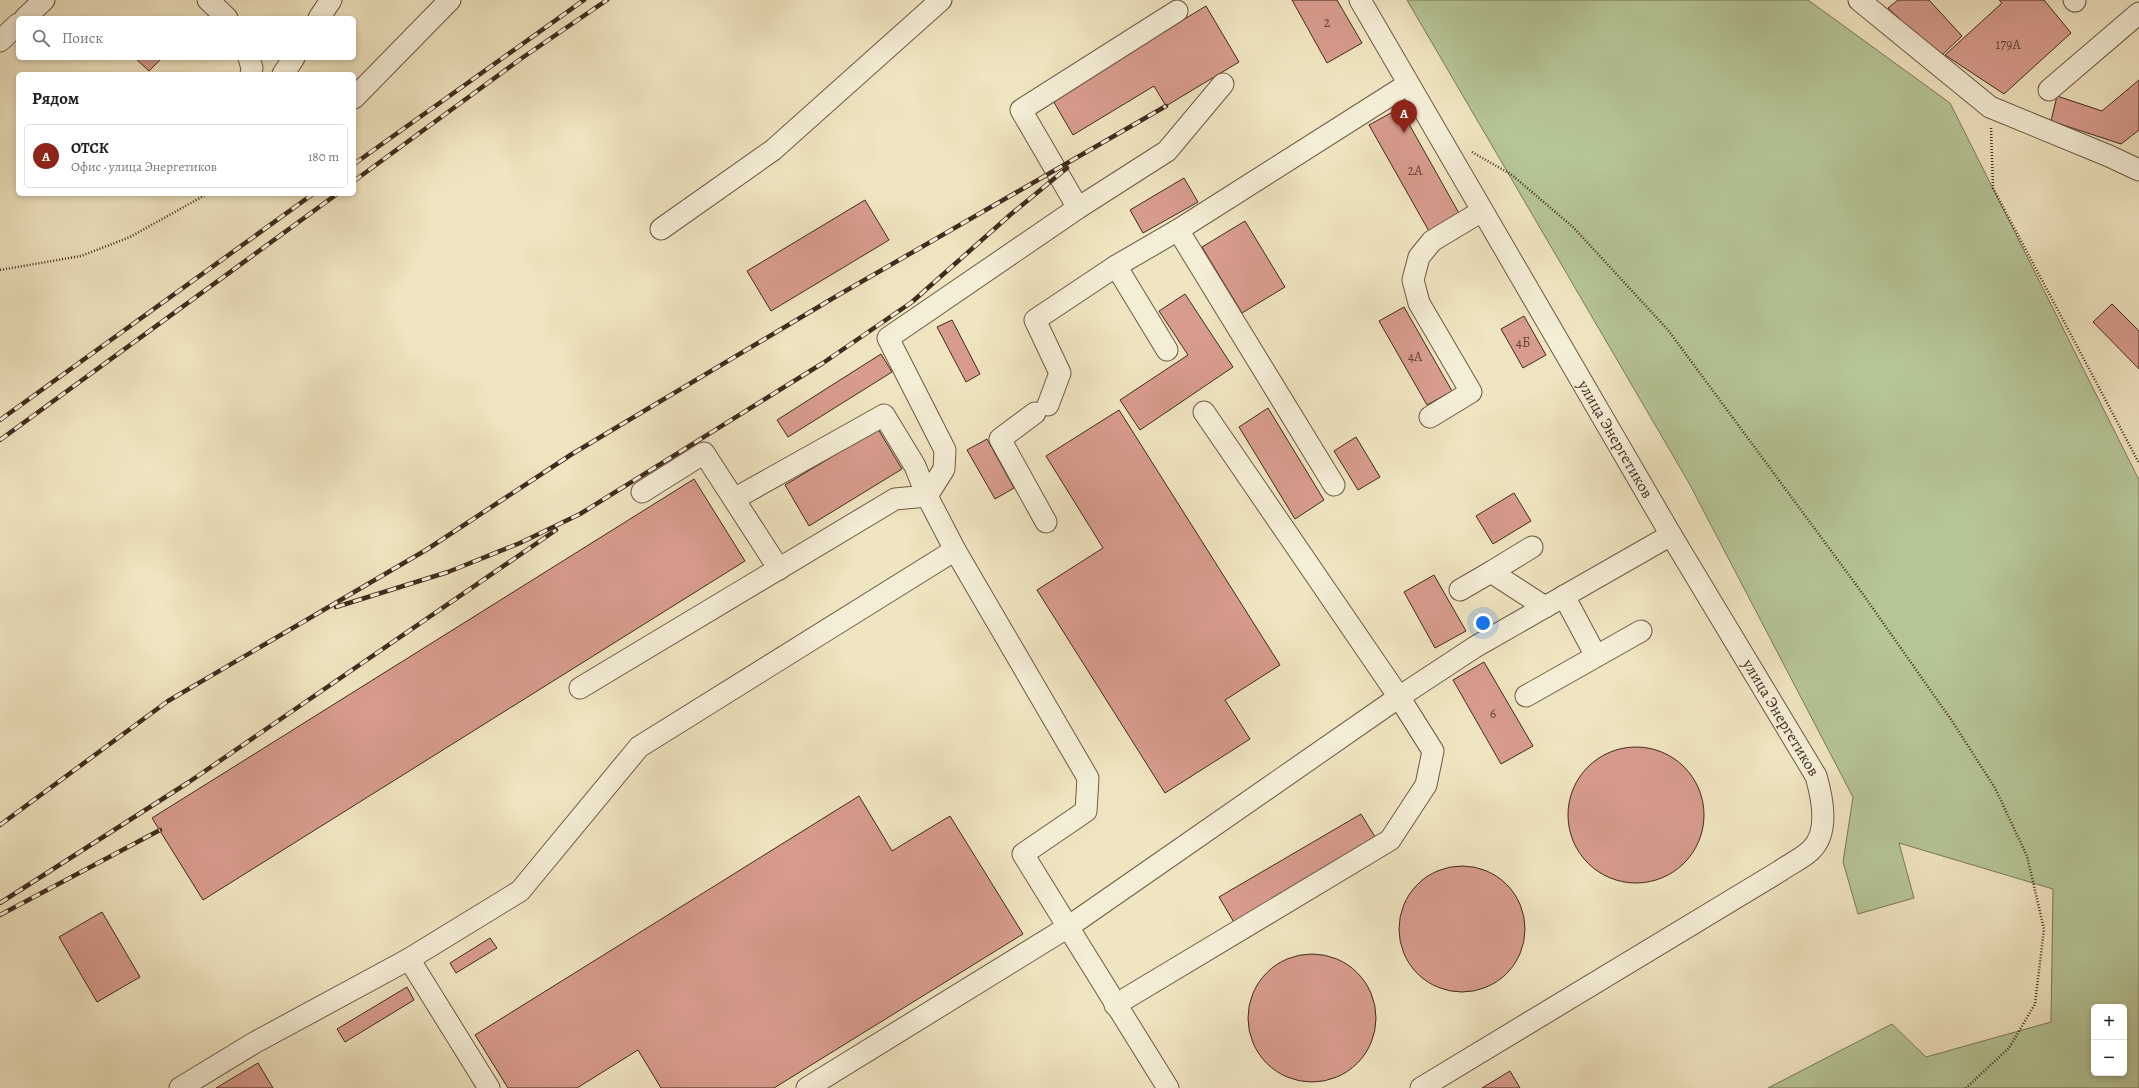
<!DOCTYPE html>
<html lang="ru">
<meta charset="utf-8">
<style>
body{margin:0;font-family:Alegreya,serif;background:#f2f2f2;color:#202124}
.controls{position:absolute;right:12px;bottom:12px;display:grid;overflow:hidden;border-radius:6px;box-shadow:0 2px 6px #0003}
.controls button{width:36px;height:36px;display:grid;place-items:center;padding:0;border:0;border-bottom:1px solid #e0e0e0;background:#fff;color:#202124;font:20px sans-serif}
.you{position:absolute;left:1483px;top:623px;width:14px;height:14px;margin:-10px;border:3px solid #fff;border-radius:50%;background:#1a73e8;box-shadow:0 0 0 6px #1a73e833}
.badge{display:grid;place-items:center;width:26px;height:26px;border-radius:50%;background:#8f2418;color:#fff;font-size:13px;font-weight:700}
.pin{position:absolute;translate:-50% -33px;filter:drop-shadow(0 1px 2px #0008)}
.pin::after{content:'';position:absolute;top:21px;width:14px;height:12px;background:inherit;clip-path:polygon(0 0,100% 0,50% 100%)}
.list{margin:0;padding:0;list-style:none}
h2{display:flex;justify-content:space-between;align-items:center;height:52px;margin:0;padding:0 16px;font-size:17px}
h2 small{font-size:13px;font-weight:400;color:#757577}
.list li{display:grid;grid-template-columns:26px 1fr auto;gap:12px;align-items:center;box-sizing:border-box;height:64px;margin:0 8px 8px;padding:0 8px;border:1px solid #e0e0e0;border-radius:6px}
.list b{display:block;font-size:15px;white-space:nowrap}
.list p{margin:0;font-size:13px;white-space:nowrap;color:#757577}
.list em{font-size:13px;font-style:normal;color:#757577}
.icon{flex:none;width:22px;height:22px;fill:none;stroke:currentColor;stroke-width:2;stroke-linecap:round;stroke-linejoin:round}
.map{position:relative;flex:none;width:2139px;height:1088px;overflow:hidden}
.search{position:absolute;background:#fff;box-shadow:0 2px 6px #0003;left:16px;top:16px;width:340px;height:44px;display:flex;align-items:center;gap:10px;box-sizing:border-box;padding:0 14px;border-radius:6px;color:#757577;font-size:15px}
.panel{position:absolute;background:#fff;box-shadow:0 2px 6px #0003;left:16px;top:72px;width:340px;height:124px;border-radius:6px}
.map>svg:first-child{display:block}
.green{fill:#b6c596;stroke:#7b7859;fill-rule:evenodd}
.building{fill:#d89c8e;stroke:#402b1c}
.lines{fill:none;stroke-linecap:round;stroke-linejoin:round}
.minor-casing{stroke:#6c5a45;stroke-width:23}
.path{stroke:#402b1c;stroke-width:2.5;stroke-dasharray:1 2;stroke-linecap:butt}
.minor{stroke:#f5eed7;stroke-width:21}
.rail-casing{stroke:#402b1c;stroke-width:4.5}
.rail{stroke:#f5eed7;stroke-width:3;stroke-dasharray:9;stroke-linecap:butt}
.labels{text-anchor:middle;dominant-baseline:central;stroke-width:3;stroke-linejoin:round;paint-order:stroke}
.number-label{font-size:14px;fill:#664738}
.street-label{font-size:16px;fill:#402b1c;stroke:#f5eed7}
</style>
<div class="map">
<svg width="2139" height="1088" viewBox="0 0 2139 1088">
<rect width="100%" height="100%" fill="#f0e5c1"/>
<filter id="stains"><feTurbulence type="fractalNoise" baseFrequency=".005" numOctaves="4"/><feColorMatrix values="0 0 0 0 .2 0 0 0 0 .09 0 0 0 0 .02 0 0 0 .5 -.17"/></filter>
<radialGradient id="worn" r=".72"><stop offset=".6" stop-color="#630" stop-opacity="0"/><stop offset="1" stop-color="#630" stop-opacity=".3"/></radialGradient>
<path class="green" d="M1407,0h401l142,103 189,377v608h-371l124,-64 34,33 125,-35 2,-133 -154,-46 15,55 -56,16 -15,-52 10,-65 -164,-314zM2094,1007h30v66h-30z"/>
<g class="building">
<polygon points="1292,0 1337,0 1362,43 1327,63"/>
<polygon points="1898,0 1929,0 1962,36 1942,55 1921,39 1888,8"/>
<polygon points="1999,0 2044,0 2071,33 2004,94 1945,55 2002,3"/>
<polygon points="1206,6 1239,62 1166,106 1154,86 1073,135 1052,99"/>
<polygon points="135,58 162,58 149,71"/>
<polygon points="2139,80 2139,130 2121,144 2051,121 2057,96 2102,111"/>
<polygon points="1400,108 1460,215 1430,233 1369,125"/>
<polygon points="1184,178 1198,202 1143,233 1130,210"/>
<polygon points="865,200 889,240 771,311 747,271"/>
<polygon points="1245,221 1285,287 1242,313 1202,247"/>
<polygon points="1185,294 1233,367 1140,430 1120,400 1188,355 1159,311"/>
<polygon points="2112,304 2139,331 2139,369 2093,322"/>
<polygon points="1404,307 1452,391 1427,405 1379,321"/>
<polygon points="1524,316 1546,355 1523,368 1501,329"/>
<polygon points="952,320 980,374 966,382 937,327"/>
<polygon points="881,354 892,372 788,437 777,420"/>
<polygon points="1268,408 1324,500 1295,519 1239,427"/>
<polygon points="1119,410 1280,665 1225,700 1250,739 1165,793 1037,590 1103,548 1046,456"/>
<polygon points="878,429 902,469 809,526 785,485"/>
<polygon points="1356,437 1380,477 1358,490 1334,451"/>
<polygon points="987,439 1014,488 995,499 967,450"/>
<polygon points="694,479 745,561 203,900 152,818"/>
<polygon points="1514,493 1531,521 1493,544 1476,516"/>
<polygon points="1434,575 1466,631 1435,648 1404,592"/>
<polygon points="1484,662 1533,746 1501,764 1453,680"/>
<circle cx="1636" cy="815" r="68"/>
<polygon points="859,796 892,851 950,816 1023,934 774,1088 661,1088 638,1050 577,1088 508,1088 475,1035"/>
<polygon points="1361,814 1377,840 1235,924 1219,897"/>
<circle cx="1462" cy="929" r="63"/>
<polygon points="102,912 140,977 97,1002 59,937"/>
<polygon points="490,938 497,948 456,973 450,963"/>
<circle cx="1312" cy="1018" r="64"/>
<polygon points="407,987 414,1000 345,1042 337,1029"/>
<polygon points="258,1063 273,1088 216,1088"/>
<polygon points="1510,1071 1520,1088 1482,1088"/>
</g>
<g class="lines">
<g class="minor-casing">
<g id="minor">
<polyline points="208,0 227,18"/>
<path id="s1" d="M1360,0l311,535 145,241c6,21 14,56 -5,74 -8,8 -21,14 -31,21l-359,217"/>
<polyline points="1859,0 1990,107 2109,156 2139,170"/>
<polyline points="2074,0 2075,1"/>
<polyline points="25,18 44,0"/>
<polyline points="319,18 331,0"/>
<polyline points="0,41 18,24"/>
<polyline points="249,58 252,68 251,74"/>
<polyline points="283,74 294,58"/>
<polyline points="2049,90 2139,13"/>
<polyline points="354,98 450,0"/>
<polyline points="1078,208 1021,110 1177,11"/>
<polyline points="661,229 773,150 941,0"/>
<polyline points="1178,230 1334,485"/>
<polyline points="1116,266 1167,350"/>
<polyline points="1048,405 1060,373 1035,320 1116,266 1178,230 1408,84"/>
<polyline points="1035,413 1000,439 1046,522"/>
<polyline points="1430,417 1471,392 1419,303 1413,280 1419,257 1432,241 1482,211"/>
<polyline points="642,492 704,453 779,569"/>
<polyline points="1491,572 1532,547"/>
<polyline points="1460,590 1491,572 1545,607"/>
<polyline points="1564,596 1596,656"/>
<polyline points="580,688 895,499 927,496 915,466 884,415 734,499"/>
<polyline points="1526,696 1641,631"/>
<polyline points="409,959 489,1088"/>
<polyline points="1115,1005 1390,840 1426,785 1433,751 1399,697 1204,412"/>
<polyline points="180,1088 254,1043 409,959 520,891 639,747 955,550"/>
<polyline points="807,1088 1068,927 1023,854 1086,811 1088,778 955,550 927,496 944,469 945,450 888,338 1078,208 1167,151 1223,84"/>
<polyline points="1168,1088 1068,927 1399,697 1475,647 1671,535"/>
</g>
</g>
<g class="path">
<polyline points="1991,128 1993,188 2139,463"/>
<polyline points="1472,152 1512,175 1574,228 1668,330 1860,590 1952,721 1995,788 2027,856 2044,929 2035,1004 2009,1048 1966,1088"/>
<polyline points="0,270 81,256 130,237 207,194"/>
</g>
<use href="#minor" class="minor"/>
<g class="rail-casing">
<g id="rail">
<polyline points="354,164 584,0"/>
<polyline points="354,181 522,58 607,0"/>
<polyline points="0,420 313,194"/>
<polyline points="0,440 337,194"/>
<polyline points="336,607 448,572 520,543 580,514 823,363 912,302 1010,215 1067,168"/>
<polyline points="0,825 168,701 426,550 572,454 835,297 1166,106"/>
<polyline points="0,903 189,782 556,530"/>
<polyline points="0,915 160,830"/>
</g>
</g>
<use href="#rail" class="rail"/>
</g>
<g class="labels">
<g class="number-label">
<text x="1327" y="22">2</text>
<text x="2008" y="44">179А</text>
<text x="1415" y="170">2А</text>
<text x="1523" y="342">4Б</text>
<text x="1415" y="356">4А</text>
<text x="1493" y="713">6</text>
</g>
<g class="street-label">
<text stroke="none"><textPath href="#s1" startOffset="508">улица Энергетиков</textPath></text>
<text stroke="none"><textPath href="#s1" startOffset="832">улица Энергетиков</textPath></text>
</g>
</g>
<rect width="100%" height="100%" filter="url(#stains)"/>
<rect width="100%" height="100%" fill="url(#worn)"/>
</svg>
<div class="controls">
<button>+</button>
<button>−</button>
</div>
<div class="you"></div>
<div class="pin badge" style="left:1404px;top:133px">A</div>
<div class="search"><svg class="icon" aria-label="search" viewBox="0 0 24 24"><circle cx="10" cy="10" r="6"/><path d="M15 15l6 6"/></svg>Поиск</div>
<section class="panel">
<h2>Рядом<small></small></h2>
<ul class="list">
<li><span class="badge">A</span><div><b>ОТСК</b><p>Офис · улица Энергетиков</p></div><em>180 m</em></li>
</ul>
</section>
</div>
